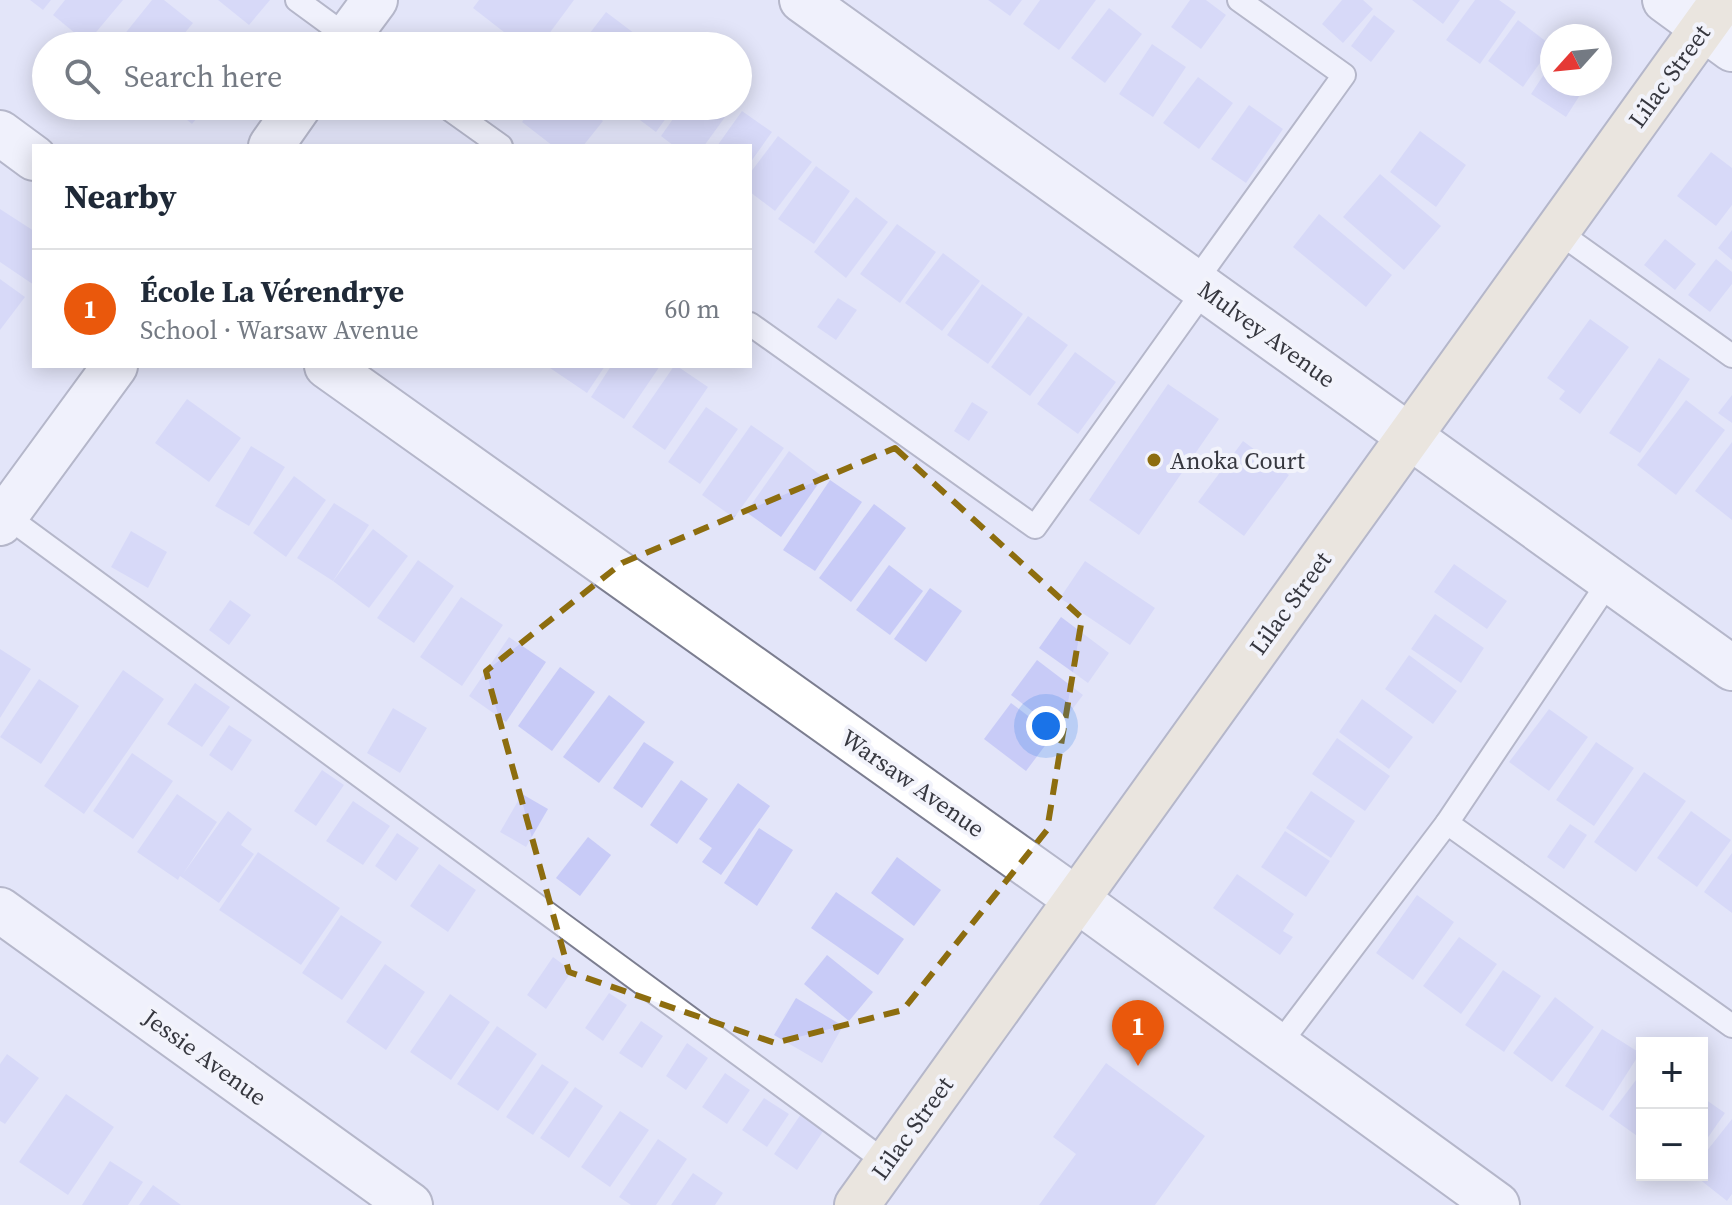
<!DOCTYPE html>
<meta charset="utf-8">
<style>
body{margin:0;font-family:"Source Serif 4",serif;background:#f6f6f7;color:#1f2937}
.controls{position:absolute;right:24px;bottom:24px;display:grid;overflow:hidden;border-radius:0px;box-shadow:0 4px 20px #0003}
.controls button{width:72px;height:72px;display:grid;place-items:center;padding:0;border:0;border-bottom:2px solid #e0e1e3;background:#fff;color:#1f2937;font:40px sans-serif}
.compass{position:absolute;left:1540px;top:24px;width:72px;height:72px;border-radius:50%;background:#fff;box-shadow:0 4px 20px #0003;rotate:243deg}
.you{position:absolute;left:1046px;top:726px;width:28px;height:28px;margin:-20px;border:6px solid #fff;border-radius:50%;background:#1a73e8;box-shadow:0 0 0 12px #1a73e833}
.badge{display:grid;place-items:center;width:52px;height:52px;border-radius:50%;background:#ea580c;color:#fff;font-size:26px;font-weight:700}
.pin{position:absolute;translate:-50% -66px;filter:drop-shadow(0 2px 4px #0008)}
.pin::after{content:'';position:absolute;top:42px;width:28px;height:24px;background:inherit;clip-path:polygon(0 0,100% 0,50% 100%)}
.list{margin:0;padding:0;list-style:none}
h2{display:flex;justify-content:space-between;align-items:center;height:104px;margin:0;padding:0 32px;font-size:34px}
h2 small{font-size:26px;font-weight:400;color:#747a83}
.list li{display:grid;grid-template-columns:52px 1fr auto;gap:24px;align-items:center;box-sizing:border-box;height:120px;padding:0 32px;border-top:2px solid #e0e1e3}
.list b{display:block;font-size:30px;white-space:nowrap}
.list p{margin:0;font-size:26px;white-space:nowrap;color:#747a83}
.list em{font-size:26px;font-style:normal;color:#747a83}
.icon{flex:none;width:44px;height:44px;fill:none;stroke:currentColor;stroke-width:2;stroke-linecap:round;stroke-linejoin:round}
.map{position:relative;flex:none;width:1732px;height:1205px;overflow:hidden}
.search{position:absolute;background:#fff;box-shadow:0 4px 20px #0003;left:32px;top:32px;width:720px;height:88px;display:flex;align-items:center;gap:20px;box-sizing:border-box;padding:0 28px;border-radius:44px;color:#747a83;font-size:30px}
.panel{position:absolute;background:#fff;box-shadow:0 4px 20px #0003;left:32px;top:144px;width:720px;height:224px;border-radius:0px}
.map>svg:first-child{display:block}
.building{fill:#c8cbf7}
.lines{fill:none;stroke-linecap:round;stroke-linejoin:round}
.lane-casing{stroke:#7c7e90;stroke-width:26}
.street-casing{stroke:#7c7e90;stroke-width:48}
.secondary-casing{stroke:#7c7e90;stroke-width:48}
.lane{stroke:#fff;stroke-width:22}
.street{stroke:#fff;stroke-width:44}
.secondary{stroke:#f1e4bf;stroke-width:44}
.marked{fill:none;stroke:#8d6d0f;stroke-width:6;stroke-dasharray:16 10;stroke-linejoin:round}
.poi-dot{fill:#8d6d0f;stroke:#f2f3fb;stroke-width:3}
.labels{text-anchor:middle;dominant-baseline:central;stroke-width:8;stroke-linejoin:round;paint-order:stroke}
.street-label{font-size:24px;fill:#36373f;stroke:#f2f3fb}
.poi-label{font-size:24px;fill:#36373f;stroke:#f2f3fb;text-anchor:start}
</style>
<div class="map">
<svg width="1732" height="1205" viewBox="0 0 1732 1205">
<rect width="100%" height="100%" fill="#e3e5f9"/>
<g class="building">
<polygon points="30,0 51,0 43,10"/>
<polygon points="65,0 123,0 87,43 53,15"/>
<polygon points="152,0 164,0 193,23 174,46 115,46"/>
<polygon points="218,0 270,0 249,25"/>
<polygon points="479,0 574,0 540,46 522,46 473,8"/>
<polygon points="988,0 1022,0 1010,16"/>
<polygon points="1040,0 1096,0 1059,50 1023,24"/>
<polygon points="1190,0 1206,0 1226,15 1201,49 1171,27"/>
<polygon points="1342,0 1363,0 1373,9 1343,43 1322,24"/>
<polygon points="1412,0 1460,0 1443,24"/>
<polygon points="1475,0 1499,0 1516,12 1480,64 1446,40"/>
<polygon points="1109,8 1142,34 1105,83 1071,58"/>
<polygon points="606,12 651,46 580,46"/>
<polygon points="1374,15 1395,31 1371,62 1351,46"/>
<polygon points="1518,20 1552,46 1523,87 1488,61"/>
<polygon points="203,36 216,46 196,46"/>
<polygon points="1152,44 1186,67 1153,117 1119,94"/>
<polygon points="1552,62 1552,84 1587,84 1566,117 1531,94"/>
<polygon points="1198,77 1233,103 1199,149 1163,123"/>
<polygon points="1249,105 1283,129 1246,183 1211,159"/>
<polygon points="170,106 207,106 192,124"/>
<polygon points="534,106 584,106 603,121 583,146 553,146 522,122"/>
<polygon points="621,106 675,106 656,132"/>
<polygon points="682,106 733,106 704,146 674,146 661,136"/>
<polygon points="742,111 772,132 750,163 750,146 717,146"/>
<polygon points="1420,131 1466,165 1436,207 1390,172"/>
<polygon points="778,136 812,162 775,211 750,192 750,173"/>
<polygon points="1711,152 1732,168 1732,205 1716,226 1677,196"/>
<polygon points="816,166 850,191 814,244 778,219"/>
<polygon points="1380,174 1441,226 1404,270 1343,217"/>
<polygon points="856,197 888,222 846,278 814,252"/>
<polygon points="0,209 34,231 34,285 0,262"/>
<polygon points="1319,214 1392,275 1366,307 1293,247"/>
<polygon points="897,224 936,252 900,303 860,274"/>
<polygon points="1732,230 1732,260 1718,248"/>
<polygon points="1665,239 1696,264 1675,290 1644,265"/>
<polygon points="943,253 980,281 942,331 905,303"/>
<polygon points="1716,259 1732,272 1732,284 1710,312 1688,295"/>
<polygon points="0,279 25,297 0,330"/>
<polygon points="982,284 1023,314 988,364 947,335"/>
<polygon points="838,298 857,310 836,340 817,327"/>
<polygon points="1028,316 1068,345 1030,396 991,367"/>
<polygon points="1590,319 1629,347 1580,414 1559,399 1565,391 1547,378"/>
<polygon points="1075,352 1116,382 1078,434 1037,404"/>
<polygon points="1659,358 1690,379 1640,453 1609,433"/>
<polygon points="551,366 605,366 587,393 550,368"/>
<polygon points="611,366 660,366 624,419 591,397"/>
<polygon points="674,366 677,366 708,387 665,450 632,427"/>
<polygon points="1168,384 1219,419 1139,535 1089,500"/>
<polygon points="1732,395 1732,423 1718,413"/>
<polygon points="187,399 241,438 209,482 155,443"/>
<polygon points="1686,400 1725,430 1676,495 1637,465"/>
<polygon points="972,402 988,412 969,441 954,431"/>
<polygon points="706,407 738,429 700,484 668,462"/>
<polygon points="751,425 784,448 734,518 702,495"/>
<polygon points="1243,441 1289,475 1244,536 1198,502"/>
<polygon points="1732,442 1732,520 1695,491"/>
<polygon points="251,446 285,467 249,526 215,506"/>
<polygon points="789,451 823,477 781,537 746,512"/>
<polygon points="294,476 326,500 286,557 253,533"/>
<polygon points="830,480 862,502 815,571 783,550"/>
<polygon points="334,503 369,525 333,581 297,558"/>
<polygon points="874,504 906,528 851,602 819,578"/>
<polygon points="373,529 408,556 369,608 333,581"/>
<polygon points="131,531 167,552 148,588 111,567"/>
<polygon points="418,560 454,586 414,643 377,618"/>
<polygon points="1085,561 1155,608 1130,645 1060,598"/>
<polygon points="1454,564 1507,601 1487,629 1434,592"/>
<polygon points="889,565 923,591 890,635 856,610"/>
<polygon points="930,588 962,611 926,662 894,639"/>
<polygon points="461,597 503,625 462,686 420,657"/>
<polygon points="230,600 251,615 229,645 209,630"/>
<polygon points="1435,614 1484,648 1461,683 1411,649"/>
<polygon points="1061,617 1109,653 1088,683 1039,648"/>
<polygon points="509,637 546,662 506,722 469,696"/>
<polygon points="0,649 31,669 0,718"/>
<polygon points="1409,655 1457,691 1433,724 1385,689"/>
<polygon points="1037,660 1083,695 1057,730 1011,695"/>
<polygon points="560,667 595,692 552,751 518,726"/>
<polygon points="123,670 164,699 84,814 44,786"/>
<polygon points="39,679 79,706 41,764 0,737"/>
<polygon points="195,683 230,707 202,747 167,724"/>
<polygon points="609,695 645,722 599,783 563,757"/>
<polygon points="1362,699 1413,737 1389,769 1339,732"/>
<polygon points="1011,703 1053,735 1026,771 984,739"/>
<polygon points="393,708 427,728 400,773 367,753"/>
<polygon points="1549,709 1588,737 1549,791 1509,762"/>
<polygon points="229,725 252,740 232,771 209,755"/>
<polygon points="1337,738 1390,776 1365,811 1312,774"/>
<polygon points="644,742 674,762 642,808 613,788"/>
<polygon points="1596,742 1634,768 1594,826 1556,800"/>
<polygon points="132,753 173,781 133,839 93,811"/>
<polygon points="322,770 344,785 316,826 294,811"/>
<polygon points="1644,772 1686,801 1636,872 1594,842"/>
<polygon points="681,780 708,799 677,844 650,825"/>
<polygon points="738,783 770,806 721,875 702,862 712,848 699,839"/>
<polygon points="1311,791 1355,821 1331,858 1286,828"/>
<polygon points="177,794 217,822 183,874 228,811 252,829 241,845 254,854 219,903 180,876 178,880 137,852"/>
<polygon points="522,794 548,809 526,847 500,832"/>
<polygon points="353,801 390,826 363,865 326,841"/>
<polygon points="1691,811 1731,840 1697,887 1657,858"/>
<polygon points="1570,824 1587,835 1564,869 1547,857"/>
<polygon points="759,828 793,850 757,906 724,883"/>
<polygon points="1285,831 1330,861 1306,897 1261,867"/>
<polygon points="397,833 419,848 396,881 375,866"/>
<polygon points="588,837 611,855 580,896 556,878"/>
<polygon points="258,852 340,908 301,965 219,910"/>
<polygon points="1732,853 1732,913 1704,892"/>
<polygon points="897,857 941,890 914,926 871,893"/>
<polygon points="439,864 476,890 448,932 410,906"/>
<polygon points="1237,874 1294,914 1283,931 1293,937 1280,955 1213,908"/>
<polygon points="836,892 904,939 878,975 811,928"/>
<polygon points="1417,895 1454,922 1413,980 1376,953"/>
<polygon points="341,915 382,942 342,1000 302,973"/>
<polygon points="1459,937 1497,964 1461,1014 1423,986"/>
<polygon points="827,955 873,992 849,1021 804,984"/>
<polygon points="553,957 572,971 546,1009 527,995"/>
<polygon points="385,964 425,992 386,1050 346,1022"/>
<polygon points="1503,970 1541,996 1504,1052 1465,1025"/>
<polygon points="609,993 627,1005 603,1041 585,1028"/>
<polygon points="450,994 490,1022 451,1080 410,1052"/>
<polygon points="1555,997 1594,1027 1552,1082 1513,1053"/>
<polygon points="796,998 843,1026 822,1063 774,1035"/>
<polygon points="641,1021 663,1036 642,1068 619,1053"/>
<polygon points="497,1026 537,1054 498,1111 457,1084"/>
<polygon points="1602,1029 1640,1053 1603,1111 1565,1086"/>
<polygon points="687,1043 708,1058 686,1090 666,1076"/>
<polygon points="7,1054 39,1078 5,1124 0,1121 0,1064"/>
<polygon points="1106,1063 1205,1136 1155,1205 1039,1205 1076,1154 1053,1137"/>
<polygon points="542,1064 569,1082 533,1135 506,1117"/>
<polygon points="1642,1072 1642,1136 1640,1138 1609,1116"/>
<polygon points="725,1073 750,1090 727,1124 702,1107"/>
<polygon points="575,1087 603,1106 569,1158 540,1138"/>
<polygon points="66,1094 114,1127 68,1195 19,1162"/>
<polygon points="1702,1097 1725,1113 1702,1146"/>
<polygon points="764,1098 789,1114 767,1147 742,1130"/>
<polygon points="620,1111 649,1130 610,1187 581,1167"/>
<polygon points="801,1114 824,1130 797,1170 774,1154"/>
<polygon points="1732,1119 1732,1194 1727,1201 1694,1175 1702,1175 1702,1157"/>
<polygon points="658,1139 687,1159 656,1205 631,1205 619,1197"/>
<polygon points="110,1161 143,1182 128,1205 82,1205"/>
<polygon points="693,1173 723,1193 715,1205 671,1205"/>
<polygon points="153,1185 181,1205 139,1205"/>
</g>
<g class="lines">
<g class="lane-casing">
<g id="lane">
<polyline points="297,0 353,41"/>
<polyline points="445,106 501,146"/>
<polyline points="1557,231 1732,356"/>
<polyline points="1195,282 1344,75 1239,0"/>
<polyline points="750,324 1035,527 1205,289"/>
<polyline points="1,512 887,1163"/>
<polyline points="1447,823 1610,580"/>
<polyline points="1278,1046 1447,823 1732,1026"/>
</g>
</g>
<g class="street-casing">
<g id="street">
<polyline points="802,0 1732,668"/>
<polyline points="1665,0 1732,49"/>
<polyline points="341,46 375,0"/>
<polyline points="0,133 34,158"/>
<polyline points="271,146 299,106"/>
<polyline points="327,366 1076,899 1497,1205"/>
<polyline points="0,523 115,366"/>
<polyline points="0,910 410,1205"/>
</g>
</g>
<g class="secondary-casing">
<polyline id="secondary" points="857,1205 1723,0"/>
</g>
<use href="#lane" class="lane"/>
<use href="#street" class="street"/>
<use href="#secondary" class="secondary"/>
</g>
<path d="M0 0H1732V1205H0ZM895,448l187,170 -35,212 -144,180 -128,33 -206,-71 -83,-301 136,-108z" fill="#e3e5f9" fill-opacity=".55" fill-rule="evenodd"/>
<path class="marked" d="M895,448l187,170 -35,212 -144,180 -128,33 -206,-71 -83,-301 136,-108z"/>
<circle class="poi-dot" cx="1154" cy="460" r="8"/>
<g class="labels">
<g class="street-label">
<text transform="translate(1669 76) rotate(-54)">Lilac Street</text>
<text transform="translate(1267 334) rotate(36)">Mulvey Avenue</text>
<text transform="translate(1290 603) rotate(-54)">Lilac Street</text>
<text transform="translate(913 783) rotate(35)">Warsaw Avenue</text>
<text transform="translate(205 1057) rotate(36)">Jessie Avenue</text>
<text transform="translate(912 1128) rotate(-54)">Lilac Street</text>
</g>
<g class="poi-label">
<text x="1170" y="460">Anoka Court</text>
</g>
</g>
</svg>
<div class="controls">
<button>+</button>
<button>−</button>
</div>
<svg class="compass" viewBox="-18 -18 36 36"><path d="M0-13l5 13h-10z" fill="#e53935"/><path d="M0 13l5-13h-10z" fill="#747a83"/></svg>
<div class="you"></div>
<div class="pin badge" style="left:1138px;top:1066px">1</div>
<div class="search"><svg class="icon" aria-label="search" viewBox="0 0 24 24"><circle cx="10" cy="10" r="6"/><path d="M15 15l6 6"/></svg>Search here</div>
<section class="panel">
<h2>Nearby<small></small></h2>
<ul class="list">
<li><span class="badge">1</span><div><b>École La Vérendrye</b><p>School · Warsaw Avenue</p></div><em>60 m</em></li>
</ul>
</section>
</div>
